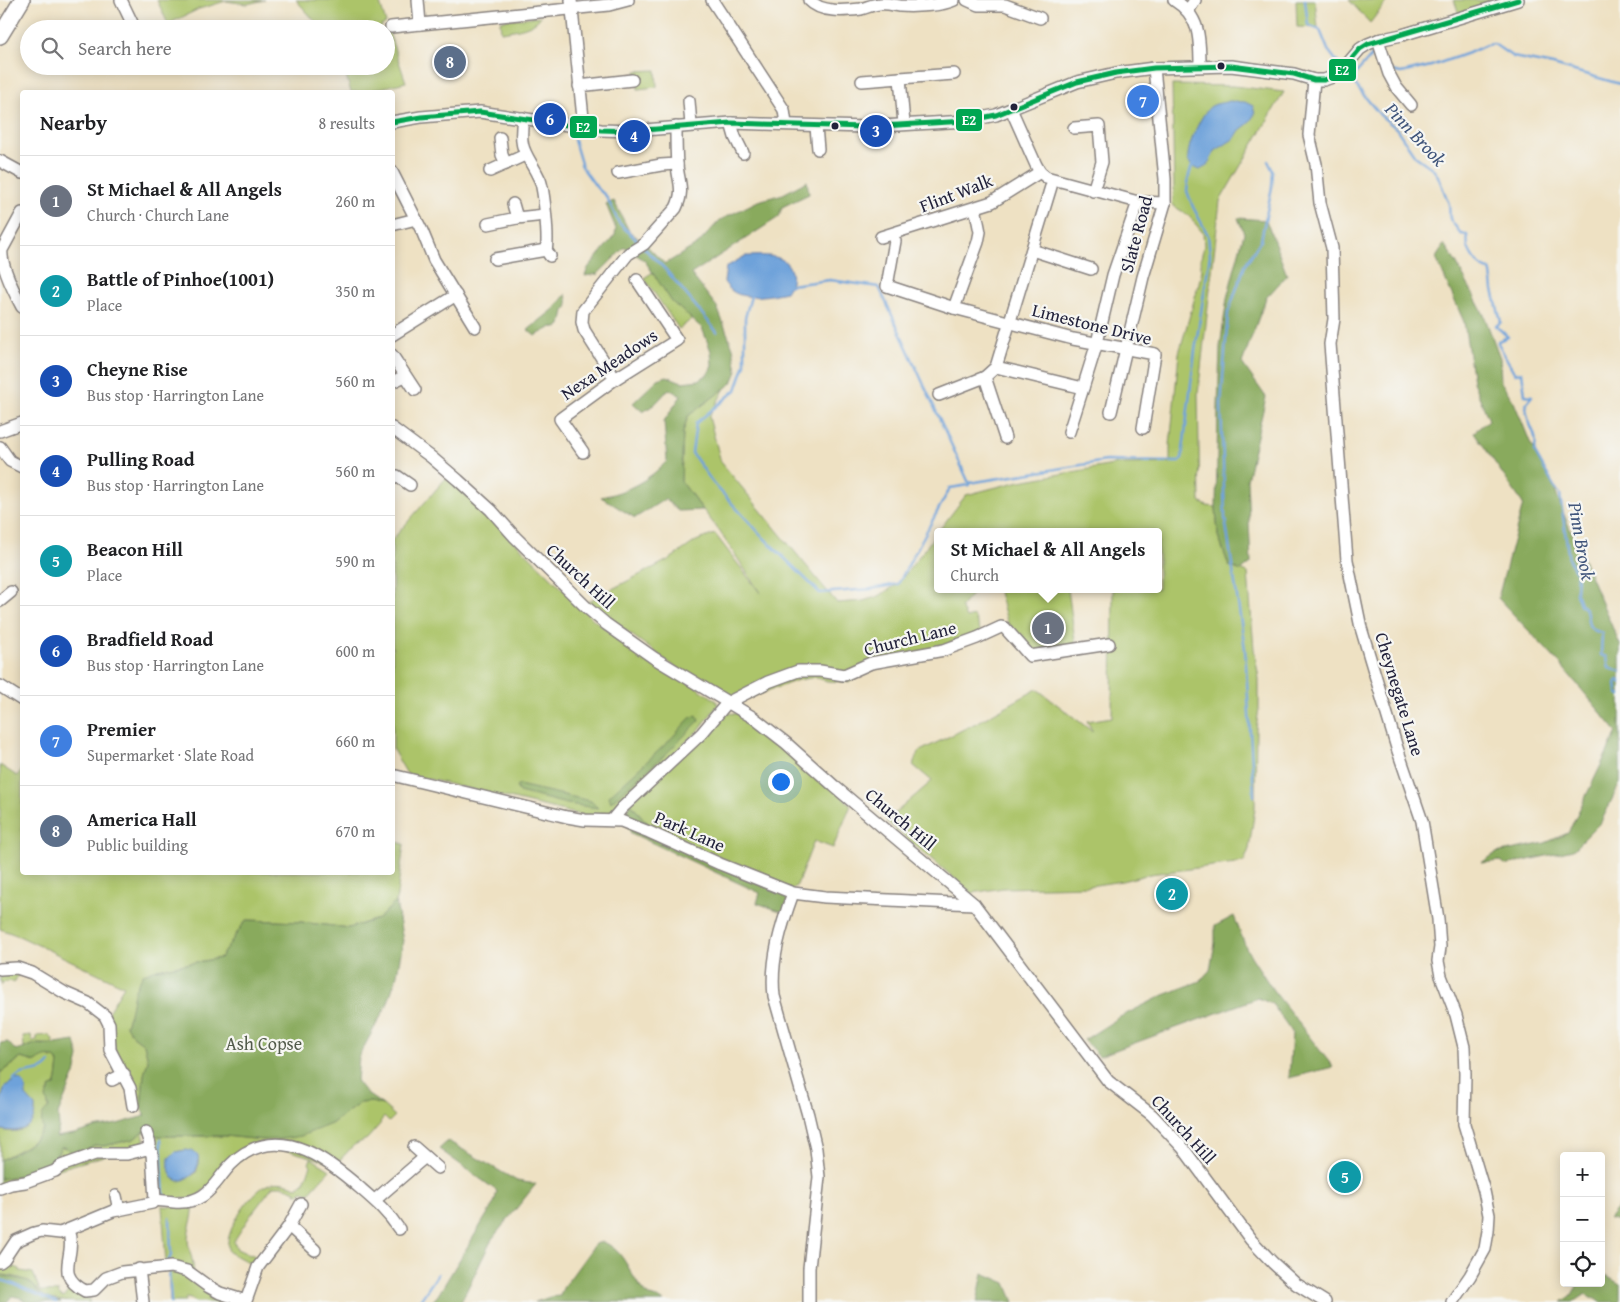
<!DOCTYPE html>
<meta charset="utf-8">
<style>
body{margin:0;font-family:"Gentium Book Plus",serif;background:#f6f6f6;color:#202124}
.controls{position:absolute;right:15px;bottom:15px;display:grid;overflow:hidden;border-radius:5px;box-shadow:0 2px 12px #0003}
.controls button{width:45px;height:45px;display:grid;place-items:center;padding:0;border:0;border-bottom:1px solid #e0e0e0;background:#fff;color:#202124;font:25px sans-serif}
.you{position:absolute;left:780px;top:781px;width:18px;height:18px;margin:-12px;border:4px solid #fff;border-radius:50%;background:#1a73e8;box-shadow:0 0 0 8px #1a73e833}
.badge{display:grid;place-items:center;width:32px;height:32px;border-radius:50%;background:#ea580c;color:#fff;font-size:16px;font-weight:700}
.pin{position:absolute;translate:-50% -50%;border:2px solid #fff;box-shadow:0 1px 5px #0006}
.popup{position:absolute;left:934px;top:528px;width:228px;height:65px;box-sizing:border-box;display:grid;place-content:center;border-radius:5px;background:#fff;filter:drop-shadow(0 1px 4px #0005);font-size:16px;white-space:nowrap;color:#757577}
.popup b{font-size:19px;color:#202124}
.popup::after{content:'';position:absolute;left:50%;top:100%;margin-left:-10px;border:10px solid transparent;border-top-color:#fff}
.list{margin:0;padding:0;list-style:none}
h2{display:flex;justify-content:space-between;align-items:center;height:65px;margin:0;padding:0 20px;font-size:21px}
h2 small{font-size:16px;font-weight:400;color:#757577}
.list li{display:grid;grid-template-columns:32px 1fr auto;gap:15px;align-items:center;box-sizing:border-box;height:90px;padding:0 20px;border-top:1px solid #e0e0e0}
.list b{display:block;font-size:19px;white-space:nowrap}
.list p{margin:0;font-size:16px;white-space:nowrap;color:#757577}
.list em{font-size:16px;font-style:normal;color:#757577}
.icon{flex:none;width:28px;height:28px;fill:none;stroke:currentColor;stroke-width:2;stroke-linecap:round;stroke-linejoin:round}
.map{position:relative;flex:none;width:1620px;height:1302px;overflow:hidden}
.search{position:absolute;background:#fff;box-shadow:0 2px 12px #0003;left:20px;top:20px;width:375px;height:55px;display:flex;align-items:center;gap:12px;box-sizing:border-box;padding:0 18px;border-radius:28px;color:#757577;font-size:19px}
.panel{position:absolute;background:#fff;box-shadow:0 2px 12px #0003;left:20px;top:90px;width:375px;height:785px;border-radius:5px}
.map>svg:first-child{display:block}
.green{fill:#acc469;stroke:#677352;fill-rule:evenodd}
.forest{fill:#89aa5d;stroke:#56664c}
.water{fill:#6ea2da;stroke:#48628a}
.lines{fill:none;stroke-linecap:round;stroke-linejoin:round}
.stream{stroke:#6ea2da;stroke-width:2.5}
.minor-casing{stroke:#88827f;stroke-width:14}
.major-casing{stroke:#88827f;stroke-width:18}
.minor{stroke:#fff;stroke-width:11}
.major{stroke:#fff;stroke-width:15}
.bus-1-casing{stroke:#f6f6f2;stroke-width:9}
.bus-1{stroke:#00a651;stroke-width:5}
.bus-dot{fill:#22223b;stroke:#f6f6f2;stroke-width:2}
.labels{text-anchor:middle;dominant-baseline:central;stroke-width:4.5;stroke-linejoin:round;paint-order:stroke}
.street-label{font-size:18px;fill:#22223b;stroke:#f6f6f2}
.park-label{font-size:18px;fill:#525b4b;stroke:#f6f6f2}
.water-label{font-size:19px;font-style:italic;fill:#40557b;stroke:#f6f6f2}
.line-badge{stroke:#f6f6f2;stroke-width:2}
.badge-label{font-size:14px;text-anchor:middle;font-weight:bold;fill:#fff}
</style>
<div class="map">
<svg width="1620" height="1302" viewBox="0 0 1620 1302">
<rect width="100%" height="100%" fill="#f6f6f2"/>
<filter id="ink" filterUnits="userSpaceOnUse"><feTurbulence type="fractalNoise" baseFrequency=".02" numOctaves="2"/><feDisplacementMap in="SourceGraphic" scale="10" xChannelSelector="R" yChannelSelector="G"/><feConvolveMatrix kernelMatrix="1 2 1 2 8 2 1 2 1" color-interpolation-filters="sRGB"/></filter>
<filter id="wash" filterUnits="userSpaceOnUse"><feTurbulence type="fractalNoise" baseFrequency=".0096" numOctaves="4" result="noise"/><feDisplacementMap in="SourceGraphic" scale="20" xChannelSelector="R" yChannelSelector="G"/><feGaussianBlur stdDeviation="1.12" result="paint"/><feColorMatrix in="noise" values="0 0 0 0 0 0 0 0 0 0 0 0 0 0 0 0 0 1.4 0 .05"/><feComposite in="paint" operator="in"/></filter>
<g filter="url(#wash)">
<rect width="100%" height="100%" fill="#eee1c3"/>
<g class="green">
<polygon points="157,0 265,0 247,4 226,1 199,9 168,24"/>
<polygon points="296,0 379,0 386,23 381,26 381,29 322,29"/>
<polygon points="1296,0 1315,0 1318,28 1297,27"/>
<polygon points="1349,0 1388,0 1370,23"/>
<polygon points="1454,0 1506,0 1459,14"/>
<path d="M541,16c-7,12 -27,14 -40,16l-1,-10 3,-2z"/>
<polygon points="386,33 389,33 406,82 365,92 351,92 343,66 386,66"/>
<polygon points="656,70 657,87 638,89 636,71"/>
<polygon points="1172,85 1233,86 1284,92 1220,201 1198,394 1200,502 1207,506 1216,507 1218,536 1229,566 1248,573 1254,649 1259,679 1259,708 1256,729 1255,808 1249,849 1244,862 1150,874 1122,881 1089,886 1003,888 972,893 886,821 932,781 913,765 918,752 980,721 1037,689 1093,732 1087,721 1112,717 1113,589 1158,589 1158,532 938,532 938,589 977,589 961,607 966,618 974,616 981,632 871,670 849,682 827,681 817,677 798,680 738,702 729,693 724,694 674,666 587,602 670,559 696,541 715,534 761,594 720,532 681,481 683,432 688,416 725,388 709,417 721,462 837,603 863,601 879,596 898,584 966,495 1020,481 1119,464 1170,463 1170,445 1179,353 1201,276 1201,258 1204,246 1203,233 1188,215 1172,205 1174,190"/>
<polygon points="653,272 672,302 692,319 679,329 644,278"/>
<polygon points="446,478 481,508 594,620 643,657 672,676 693,685 716,700 718,705 699,730 608,814 598,818 585,816 407,774 393,750 392,540"/>
<polygon points="998,589 1068,589 1076,648 1030,656 1009,628"/>
<polygon points="725,713 741,714 785,746 851,805 833,848 814,841 797,885 792,890 716,859 649,825 630,803"/>
<polygon points="0,765 17,776 22,769 22,872 392,872 393,841 404,844 396,902 378,919 349,928 301,922 246,920 220,958 157,969 130,1014 126,1025 132,1035 144,1044 148,1060 144,1075 141,1108 135,1103 116,1054 108,1012 124,986 19,936 0,929"/>
<polygon points="15,972 32,977 30,979 19,973 14,983 10,981 3,983 2,985 0,979 2,975 14,974"/>
<polygon points="31,1035 32,1041 37,1040 37,1036 48,1035 53,1039 53,1044 35,1044 24,1048 23,1036"/>
<path d="M46,1056l10,3 3,4 -2,16 -2,7 -4,1c-8,10 -1,12 -3,22 -3,31 -23,38 -48,51v-31c19,8 36,-3 35,-23l-30,-20 -5,18v-31l21,-15 15,4 5,-4z"/>
<path d="M371,1102l12,3 12,11 -6,6 -5,-5 -4,5 1,1 -14,16 -13,6 -18,19 -74,-21 -69,56 -31,-1 -3,-45 -4,-17h70l39,4 67,-16 29,-21zM186,1150l12,16 -2,7 -12,7 -9,-28z"/>
<polygon points="143,1131 145,1144 0,1186 0,1179 24,1175 57,1157 61,1147 87,1149 95,1145 104,1146 134,1139"/>
<path d="M311,1158l19,12 -21,23 -6,-2 -4,3 -4,-1 1,-2 -13,-5h-10l-23,30 -16,25 3,8 13,6 1,-1 9,5 -5,7 -26,-14c-8,-17 22,-61 38,-67 10,-5 19,-2 30,2l6,-3 8,-18 -2,-2z"/>
<path d="M162,1206l31,1c1,11 -5,21 -5,32 0,10 7,25 5,32l-27,-7z"/>
<path d="M10,1261l3,1 -1,4 8,3v2l13,2 7,18 19,1 -1,2 5,4 8,-10 10,8 6,1 3,5c-14,0 -30,0 -43,-4 -6,-3 -9,-8 -14,-13 -8,-7 -23,-10 -33,-10v-8z"/>
<polygon points="168,1271 187,1275 209,1294 228,1302 196,1302 191,1299 186,1298 184,1302 170,1302"/>
</g>
<g class="forest">
<path d="M807,181l2,13 -27,13 -3,10 -88,57 26,33 16,41 4,23 -5,12 -44,33 -5,16 -2,49 22,29 -25,1 -13,-12 -30,19 -34,-21c26,-5 48,-17 66,-36l-3,-40 17,-25 -12,-7 -14,15 -12,8 -10,-9 25,-24 9,-3 15,6 17,-2 9,-6 4,-8 -1,-15 -9,-23 -30,-26 -27,-41 -20,-14 -27,27 -13,2 3,-8 27,-33 1,-6 -10,-25 8,-3 15,30 14,11 22,22 33,-20 22,-24 38,-19 25,-7z"/>
<polygon points="1238,218 1266,220 1287,275 1266,298 1242,363 1266,397 1247,480 1251,563 1241,571 1229,566 1218,536 1216,507 1218,407 1220,347 1227,298 1244,233"/>
<polygon points="1444,244 1457,264 1484,315 1500,358 1501,382 1514,402 1530,442 1554,488 1565,517 1620,645 1620,783 1601,822 1573,850 1506,865 1501,861 1481,863 1496,853 1545,843 1568,833 1617,732 1561,665 1498,598 1523,504 1474,432 1489,420 1473,382 1464,322 1436,258"/>
<polygon points="566,294 568,306 564,311 561,325 557,328 552,327 535,336 528,330 554,309"/>
<polygon points="697,715 699,721 664,756 611,802 609,796 668,742 690,718"/>
<polygon points="519,785 591,801 598,808 567,804 519,792 516,787"/>
<polygon points="630,803 649,825 716,859 792,890 783,912 757,903 760,893 631,833 623,817"/>
<path d="M396,902l7,39 -6,34 -10,30 -28,51 -2,26 10,12 16,11 -12,-3 -11,1 -29,21 -30,12 -19,3 -18,1 -39,-4h-70l-12,-5 -9,8 -30,7 -9,-1 -16,8h-6l-9,-6h-3c-11,24 -37,28 -61,32v-19c18,-9 32,-14 43,-31 -3,-9 -2,-15 6,-21l-3,-11 5,-10 4,-1 2,-7 2,-16c-7,-10 -15,-7 -23,-1l-15,-4 -21,15v-30l8,-1 6,7 6,1 15,-6 14,1 26,-4 4,16 -4,17 -17,40 1,13 -3,10 18,-3 20,-6 23,-4 28,-8 -4,-8 3,-33 4,-15 -4,-16 -12,-9 -6,-10 4,-11 4,-22 9,-18 14,-5 63,-11 26,-38 55,2 48,6 29,-9z"/>
<polygon points="1234,916 1247,950 1273,990 1333,1067 1289,1078 1292,1032 1272,1004 1258,998 1099,1056 1084,1040 1120,1017 1164,995 1200,981 1210,970 1215,943 1215,926"/>
<polygon points="448,1141 517,1181 536,1184 492,1239 461,1302 432,1302 438,1295 494,1203 497,1191 439,1149"/>
<polygon points="1620,1204 1620,1221 1608,1219"/>
<path d="M603,1242c21,8 25,29 38,46 2,2 3,4 5,6 6,4 13,3 18,8h-129l15,-5 10,-1 3,-8 32,-44z"/>
<polygon points="983,1273 1006,1283 1014,1302 977,1302"/>
<polygon points="1601,1273 1620,1284 1620,1302 1601,1302 1585,1294 1573,1302 1562,1302 1571,1296 1579,1283 1601,1283"/>
<polygon points="0,1275 25,1280 34,1286 39,1293 49,1299 61,1302 26,1302 21,1298 12,1296 7,1302 0,1302"/>
</g>
<g class="water">
<path d="M1229,101l16,1 8,4 2,8 -7,10 -8,6 -5,8 -20,13 -8,15 -7,4c-5,-2 -10,-4 -12,-10 -2,-12 13,-46 22,-53 5,-4 14,-4 19,-6z"/>
<path d="M745,256c16,0 42,-4 46,16 2,8 -1,14 -5,20 -15,3 -40,9 -54,-1 -3,-2 -6,-6 -8,-9l2,-15z"/>
<path d="M18,1079c8,4 8,9 8,17l9,10c1,22 -14,27 -33,24l-2,-1v-25l5,-18z"/>
<path d="M186,1150l6,1 6,4c2,15 -5,23 -19,26l-6,-3c-4,-7 -5,-12 -4,-20l6,-6z"/>
</g>
<g class="lines">
<g class="stream">
<polyline points="1305,0 1308,25 1320,30 1328,50 1341,67"/>
<path d="M1344,71l36,44 16,13 19,28 17,12 6,8 11,28 1,15 11,15 6,1c1,4 0,9 1,12 3,10 13,22 22,23l1,3 2,17 8,32 -5,4 12,11 -10,4v2l17,31 7,-2 3,23 7,1 -6,7c0,7 1,14 4,21 4,10 8,16 4,27l21,37 5,6 9,66 8,13 -1,20 4,11 6,6 3,15 4,5 9,3 -1,22 6,2 2,11 11,3"/>
<polyline points="1391,71 1401,73 1431,66 1471,52 1486,45 1494,44 1513,57 1553,65 1620,84"/>
<polyline points="1351,79 1374,53 1378,55"/>
<polyline points="574,140 582,167 597,188 606,196 619,223 639,242"/>
<polyline points="644,248 666,270 717,332"/>
<polyline points="790,285 830,280 879,287 969,483"/>
<polyline points="751,296 745,318 745,364 736,390 696,423 692,453 713,483 764,538 820,593 871,589 898,584 950,488 969,485 969,483 1106,461 1178,462 1182,459 1195,350 1210,255 1208,235 1193,207 1187,191 1189,175 1192,166"/>
<polyline points="1620,682 1618,680 1616,681 1617,693 1620,695"/>
<polyline points="1254,796 1245,649 1225,518 1221,404 1228,313 1245,265 1261,240 1272,187 1273,171 1268,161"/>
<path d="M14,1083v-4c10,-11 29,-3 36,-17"/>
<polyline points="161,1140 164,1197"/>
<polyline points="168,1263 171,1255 170,1218"/>
<polyline points="169,1272 171,1302"/>
<path d="M0,1280c20,4 36,16 56,22"/>
<polyline points="419,1302 438,1274"/>
</g>
</g>
</g>
<g filter="url(#ink)">
<g class="lines">
<g class="minor-casing">
<g id="minor">
<polyline points="121,0 135,29"/>
<polyline points="418,0 420,24"/>
<polyline points="571,0 584,128"/>
<polyline points="712,0 784,110 786,124"/>
<path d="M809,0c12,13 35,11 52,9 7,-2 13,-5 19,-5 7,-1 13,1 20,2 13,1 42,0 54,-6"/>
<polyline points="967,0 978,5 1005,5 1040,18"/>
<path d="M1174,0c26,16 26,38 26,66"/>
<polyline points="1188,11 1195,0"/>
<polyline points="391,27 609,5 628,0"/>
<polyline points="1378,40 1389,74 1396,87 1411,105"/>
<polyline points="900,78 954,74"/>
<polyline points="1314,80 1309,135 1316,164 1320,203 1332,248 1334,319 1330,344 1347,560 1361,628 1397,748 1422,821 1438,919 1440,947 1438,961 1441,976 1456,1015 1464,1047 1465,1074 1464,1124 1484,1191 1489,1215 1488,1231 1485,1249 1470,1276 1452,1302"/>
<polyline points="862,81 900,78 904,124"/>
<polyline points="579,86 632,80"/>
<polyline points="689,101 691,125"/>
<polyline points="1011,109 1036,165 1040,172 1046,177 1138,202 1165,203"/>
<path d="M523,118c-5,35 4,34 17,62 4,10 9,60 6,70l4,6"/>
<polyline points="392,122 421,117 480,112 601,130 632,131 731,123 865,127 966,121 996,115 1077,82 1116,73 1154,68 1231,66 1294,74 1314,80 1324,80 1338,75 1360,49 1368,44 1378,40 1402,35 1518,0"/>
<polyline points="731,123 735,137 743,153"/>
<polyline points="816,127 818,149"/>
<polyline points="1074,128 1099,126 1102,162 1093,191"/>
<polyline points="500,138 502,155 506,164"/>
<polyline points="0,161 22,173"/>
<polyline points="490,171 525,155"/>
<polyline points="392,172 422,231 434,260 475,327"/>
<polyline points="618,173 661,165 677,164"/>
<polyline points="513,204 517,218"/>
<path d="M22,213l-20,37c-2,14 13,44 20,57"/>
<polyline points="488,224 517,218 545,215"/>
<polyline points="392,225 416,219"/>
<polyline points="881,237 992,202 1040,172"/>
<polyline points="895,241 887,286 954,308 1073,339 1155,354 1143,428"/>
<polyline points="1032,250 1091,269"/>
<polyline points="495,259 546,250"/>
<polyline points="954,308 978,242 980,232 976,212"/>
<polyline points="392,335 456,295"/>
<polyline points="392,355 415,390"/>
<polyline points="996,367 1083,388 1069,432"/>
<polyline points="985,377 1005,438"/>
<path d="M615,379l-31,-49 -2,-8 1,-11 45,-57 16,-10 32,-36c9,-19 2,-26 1,-44 -1,-12 -1,-25 -1,-37"/>
<polyline points="392,382 405,376"/>
<polyline points="1083,388 1097,343 1113,275 1138,202"/>
<polyline points="939,395 985,377 996,367 1053,180"/>
<polyline points="1111,412 1143,277 1165,203 1165,179 1154,68"/>
<polyline points="392,428 431,457 458,480 491,510 515,537 586,607 606,624 654,658 754,718 786,743 834,786 974,904 1108,1081 1152,1115 1183,1148 1251,1240 1273,1263 1296,1284 1325,1302"/>
<polyline points="0,431 22,423"/>
<polyline points="0,447 10,461 22,467"/>
<polyline points="583,452 560,419 615,379 677,340 637,280"/>
<polyline points="397,476 410,485"/>
<polyline points="0,601 11,592"/>
<polyline points="0,686 22,700"/>
<polyline points="392,775 567,817 585,820 621,821 649,832 720,864 793,893 825,897 974,904"/>
<polyline points="612,820 622,808 702,733 727,703 768,682 798,671 820,671 844,675 871,663 944,650 977,638 1001,627 1005,628 1030,656 1109,644"/>
<path d="M793,893c-12,33 -23,68 -19,103l34,119 8,34 3,28 -10,91v34"/>
<polyline points="0,969 17,968 32,973 65,993 88,1003 105,1016 109,1024 110,1050 130,1088 133,1106"/>
<polyline points="112,1080 124,1074"/>
<polyline points="146,1132 150,1144 147,1149"/>
<polyline points="414,1147 438,1168"/>
<polyline points="0,1188 11,1184 25,1182 55,1171 61,1166 95,1154 127,1154 147,1149"/>
<polyline points="116,1196 119,1210"/>
<path d="M155,1200c6,1 12,1 19,2 42,3 41,-31 71,-49 42,-25 84,8 115,35 15,13 28,24 39,41"/>
<polyline points="375,1200 425,1157"/>
<polyline points="289,1226 315,1250"/>
<path d="M68,1230c10,27 -16,43 17,61l9,-1 12,-12 16,-6 49,-5 16,4 22,16 11,6 26,8 12,-34 31,-41 12,-22"/>
<polyline points="0,1262 4,1259 16,1241 34,1233 42,1231 60,1233 113,1211 152,1203 155,1200 152,1153 147,1149"/>
<polyline points="139,1269 143,1302"/>
</g>
</g>
<g class="major-casing">
<polyline id="major" points="0,36 22,0"/>
</g>
<use href="#minor" class="minor"/>
<use href="#major" class="major"/>
<g class="bus-1-casing">
<polyline id="bus-1" points="392,122 421,117 480,112 601,130 632,131 731,123 865,127 966,121 996,115 1077,82 1116,73 1154,68 1231,66 1294,74 1314,80 1324,80 1338,75 1360,49 1368,44 1518,0"/>
</g>
<use href="#bus-1" class="bus-1"/>
</g>
</g>
<g class="bus-dot">
<circle cx="1221" cy="66" r="4.5"/>
<circle cx="1014" cy="107" r="4.5"/>
<circle cx="835" cy="126" r="4.5"/>
</g>
<g class="labels">
<g class="street-label">
<text transform="translate(956 193) rotate(-21)">Flint Walk</text>
<text transform="translate(1136 234) rotate(-75)">Slate Road</text>
<text transform="translate(1092 324) rotate(14)">Limestone Drive</text>
<text transform="translate(609 364) rotate(-34)">Nexa Meadows</text>
<text transform="translate(581 576) rotate(43)">Church Hill</text>
<text transform="translate(910 638) rotate(-14)">Church Lane</text>
<text transform="translate(1400 694) rotate(73)">Cheynegate Lane</text>
<text transform="translate(901 819) rotate(40)">Church Hill</text>
<text transform="translate(690 831) rotate(24)">Park Lane</text>
<text transform="translate(1184 1129) rotate(48)">Church Hill</text>
</g>
<g class="park-label">
<text x="264" y="1043">Ash Copse</text>
</g>
<g class="water-label">
<text transform="translate(1416 134) rotate(47)">Pinn Brook</text>
<text transform="translate(1582 541) rotate(80)">Pinn Brook</text>
</g>
</g>
<g class="line-badge">
<rect x="1328" y="58" width="29" height="24" rx="5" fill="#00a651"/>
<rect x="955" y="108" width="28" height="24" rx="5" fill="#00a651"/>
<rect x="569" y="115" width="29" height="24" rx="5" fill="#00a651"/>
</g>
<g class="badge-label">
<text x="1342" y="75">E2</text>
<text x="969" y="125">E2</text>
<text x="583" y="132">E2</text>
</g>
</svg>
<div class="controls">
<button>+</button>
<button>−</button>
<button><svg class="icon" aria-label="locate" viewBox="0 0 24 24"><circle cx="12" cy="12" r="6"/><path d="M12 2v4M12 18v4M2 12h4M18 12h4"/></svg></button>
</div>
<div class="you"></div>
<div class="pin badge" style="left:1048px;top:628px;background:#6b7280">1</div>
<div class="popup"><b>St Michael &amp; All Angels</b>Church</div>
<div class="pin badge" style="left:1172px;top:894px;background:#0f9aa8">2</div>
<div class="pin badge" style="left:876px;top:131px;background:#1a4fb4">3</div>
<div class="pin badge" style="left:634px;top:136px;background:#1a4fb4">4</div>
<div class="pin badge" style="left:1345px;top:1177px;background:#0f9aa8">5</div>
<div class="pin badge" style="left:550px;top:119px;background:#1a4fb4">6</div>
<div class="pin badge" style="left:1143px;top:101px;background:#3f7fe0">7</div>
<div class="pin badge" style="left:450px;top:62px;background:#5c6f8a">8</div>
<div class="search"><svg class="icon" aria-label="search" viewBox="0 0 24 24"><circle cx="10" cy="10" r="6"/><path d="M15 15l6 6"/></svg>Search here</div>
<section class="panel">
<h2>Nearby<small>8 results</small></h2>
<ul class="list">
<li><span class="badge" style="background:#6b7280">1</span><div><b>St Michael &amp; All Angels</b><p>Church · Church Lane</p></div><em>260 m</em></li>
<li><span class="badge" style="background:#0f9aa8">2</span><div><b>Battle of Pinhoe(1001)</b><p>Place</p></div><em>350 m</em></li>
<li><span class="badge" style="background:#1a4fb4">3</span><div><b>Cheyne Rise</b><p>Bus stop · Harrington Lane</p></div><em>560 m</em></li>
<li><span class="badge" style="background:#1a4fb4">4</span><div><b>Pulling Road</b><p>Bus stop · Harrington Lane</p></div><em>560 m</em></li>
<li><span class="badge" style="background:#0f9aa8">5</span><div><b>Beacon Hill</b><p>Place</p></div><em>590 m</em></li>
<li><span class="badge" style="background:#1a4fb4">6</span><div><b>Bradfield Road</b><p>Bus stop · Harrington Lane</p></div><em>600 m</em></li>
<li><span class="badge" style="background:#3f7fe0">7</span><div><b>Premier</b><p>Supermarket · Slate Road</p></div><em>660 m</em></li>
<li><span class="badge" style="background:#5c6f8a">8</span><div><b>America Hall</b><p>Public building</p></div><em>670 m</em></li>
</ul>
</section>
</div>
